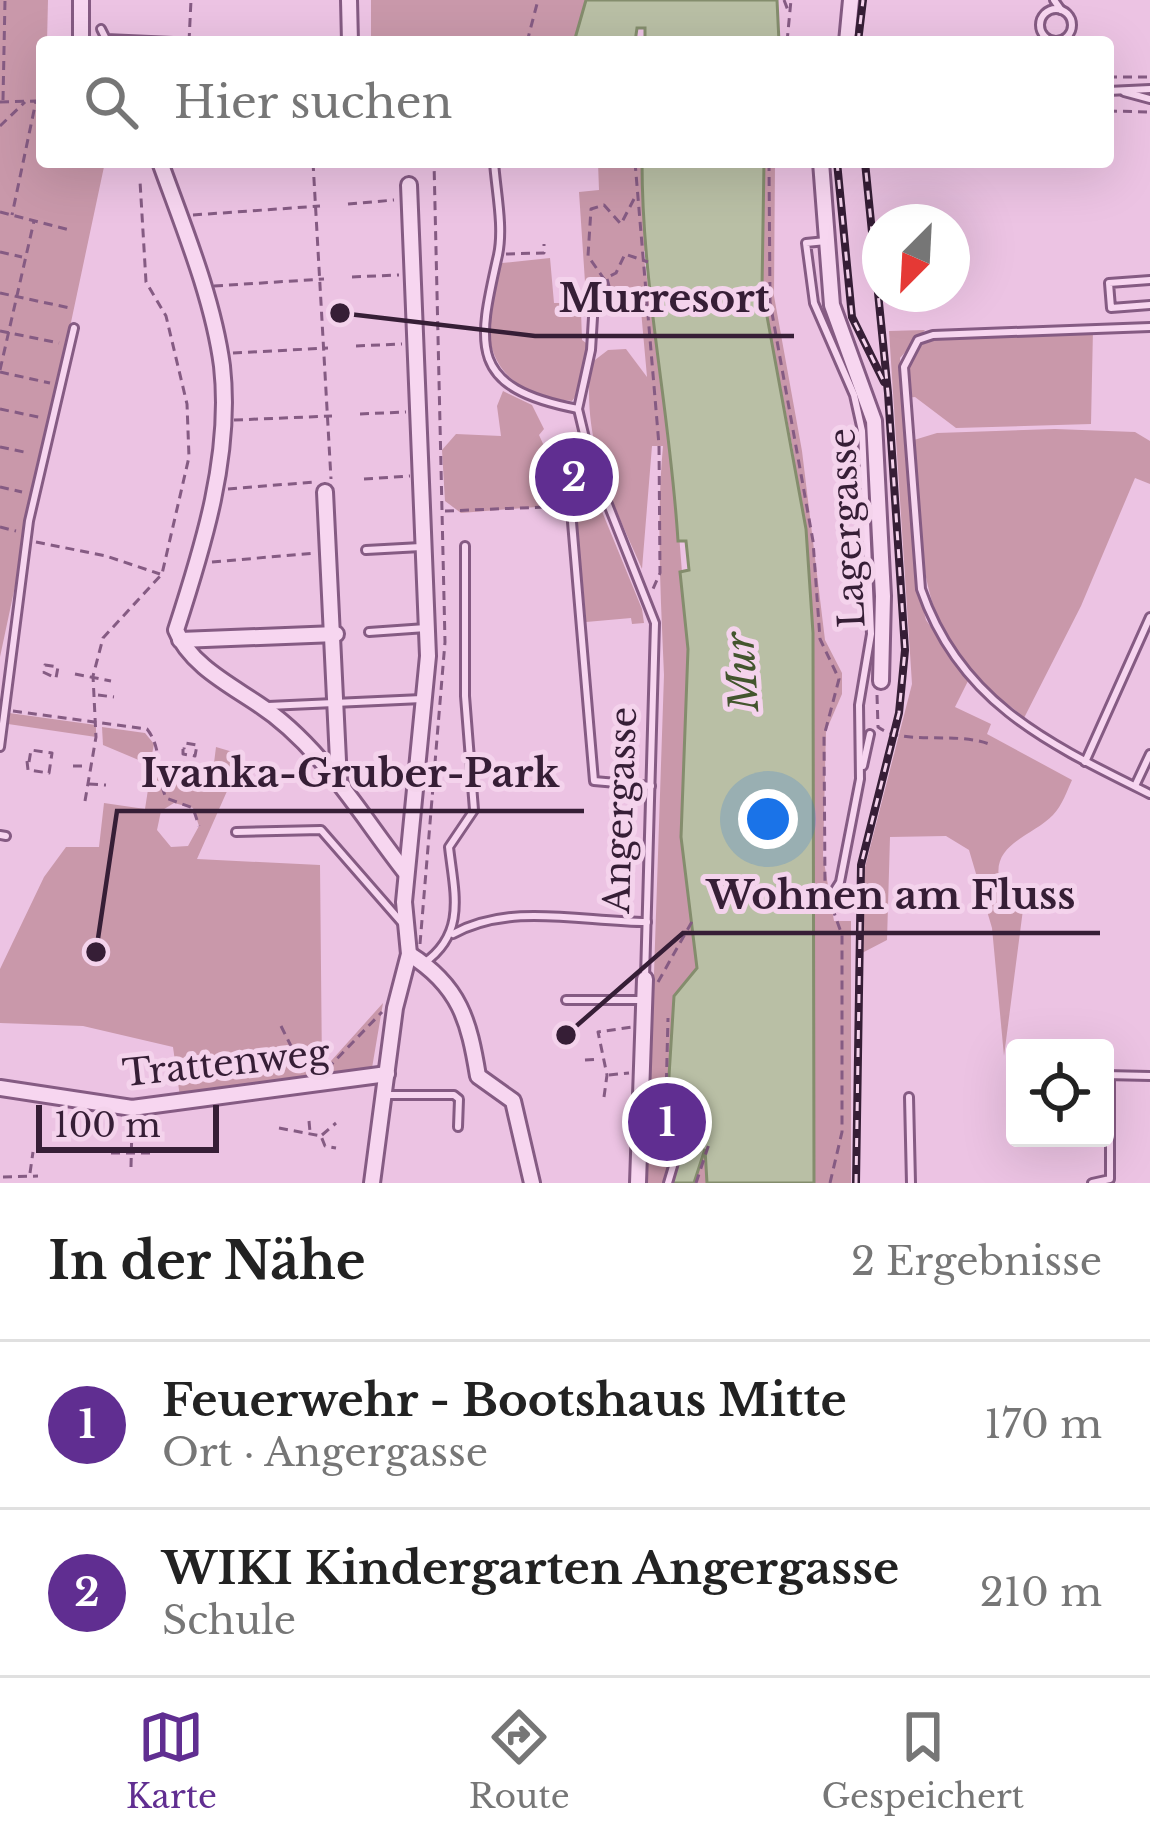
<!DOCTYPE html>
<html lang="de">
<meta charset="utf-8">
<style>
body{margin:0;font-family:"Libre Baskerville",serif;background:#f2f2f2;color:#222}
.controls{position:absolute;right:36px;bottom:36px;display:grid;overflow:hidden;border-radius:12px;box-shadow:0 12px 48px #0002}
.controls button{width:108px;height:108px;display:grid;place-items:center;padding:0;border:0;border-bottom:3px solid #e0e0e0;background:#fff;color:#222;font:60px sans-serif}
.compass{position:absolute;left:862px;top:204px;width:108px;height:108px;border-radius:50%;background:#fff;box-shadow:0 12px 48px #0002;rotate:204deg}
.scale{position:absolute;left:36px;bottom:30px;width:183px;box-sizing:border-box;padding-left:12px;border:6px solid #361e36;border-top:0;font-size:33px;line-height:42px;white-space:nowrap;color:#361e36;-webkit-text-stroke:9px #f4d3ec;paint-order:stroke}
.you{position:absolute;left:768px;top:819px;width:42px;height:42px;margin:-30px;border:9px solid #fff;border-radius:50%;background:#1a73e8;box-shadow:0 0 0 18px #1a73e833}
.badge{display:grid;place-items:center;width:78px;height:78px;border-radius:50%;background:#602e91;color:#fff;font-size:39px;font-weight:700}
.pin{position:absolute;translate:-50% -50%;border:6px solid #fff;box-shadow:0 3px 12px #0006}
.list{margin:0;padding:0;list-style:none}
h2{display:flex;justify-content:space-between;align-items:center;height:156px;margin:0;padding:0 48px;font-size:51px}
h2 small{font-size:39px;font-weight:400;color:#767676}
.list li{display:grid;grid-template-columns:78px 1fr auto;gap:36px;align-items:center;box-sizing:border-box;height:168px;padding:0 48px;border-top:3px solid #e0e0e0}
.list b{display:block;font-size:45px;white-space:nowrap}
.list p{margin:0;font-size:39px;white-space:nowrap;color:#767676}
.list em{font-size:39px;font-style:normal;color:#767676}
.icon{flex:none;width:66px;height:66px;fill:none;stroke:currentColor;stroke-width:2;stroke-linecap:round;stroke-linejoin:round}
.map{position:relative;flex:none;width:1150px;height:1183px;overflow:hidden}
.search{position:absolute;background:#fff;box-shadow:0 12px 48px #0002;left:36px;right:36px;top:36px;height:132px;display:flex;align-items:center;gap:30px;box-sizing:border-box;padding:0 42px;border-radius:12px;color:#767676;font-size:45px}
.sheet{height:492px;background:#fff}
nav{display:flex;justify-content:space-around;align-items:center;box-sizing:border-box;height:168px;border-top:3px solid #e0e0e0;background:#fff;font-size:33px;color:#767676}
nav a{display:grid;justify-items:center;gap:6px}
nav .on{color:#602e91}
.map>svg:first-child{display:block}
.green{fill:#c998aa;fill-rule:evenodd}
.water{fill:#b9bfa5;stroke:#848d6d;stroke-width:3}
.lines{fill:none;stroke-linecap:round;stroke-linejoin:round}
.lane-casing{stroke:#855b83;stroke-width:12}
.street-casing{stroke:#855b83;stroke-width:20}
.path{stroke:#855b83;stroke-width:3;stroke-dasharray:9 6;stroke-linecap:butt}
.lane{stroke:#f7d6f0;stroke-width:6}
.street{stroke:#f7d6f0;stroke-width:14}
.rail-casing{stroke:#361e36;stroke-width:8}
.rail{stroke:#f4d3ec;stroke-width:3;stroke-dasharray:9;stroke-linecap:butt}
.labels{text-anchor:middle;dominant-baseline:central;stroke-width:10;stroke-linejoin:round;paint-order:stroke}
.street-label{font-size:36px;fill:#361e36;stroke:#f4d3ec}
.water-label{font-size:39px;font-style:italic;fill:#43552e;stroke:#f4d3ec}
.leader{fill:none;stroke:#361e36;stroke-width:4.5}
.callout-dot{fill:#361e36;stroke:#f4d3ec;stroke-width:4.5}
.callout-label{font-size:39px;text-anchor:middle;font-weight:bold;fill:#361e36;stroke:#f4d3ec;stroke-width:10;stroke-linejoin:round;paint-order:stroke}
</style>
<div class="map">
<svg width="1150" height="1183" viewBox="0 0 1150 1183">
<rect width="100%" height="100%" fill="#ecc3e3"/>
<g class="green">
<polygon points="0,0 48,0 47,42 42,42 42,162 105,162 0,657"/>
<polygon points="371,0 586,0 574,41 513,36 511,42 371,42"/>
<path d="M598,162h44l5,87 -4,3 29,193 16,204 -7,188 16,132 -23,28 -7,110 23,2 17,41v33h-60l17,-508c-3,-76 -8,-153 -1,-229h-11l-10,123c-31,-70 -61,-129 -51,-206l17,-13 18,-1 21,28 -7,-78 -54,-2 -7,-105 20,-2z"/>
<polygon points="764,162 775,162 774,296 802,451 825,640 842,673 842,694 826,731 823,856 834,921 851,921 851,1183 814,1183 813,633 793,450 762,289"/>
<path d="M550,258l4,45h34l-7,8 1,29 7,5 -10,47 -7,9c-85,-8 -98,-67 -70,-138z"/>
<polygon points="1093,329 1091,424 956,428 915,397 906,398 904,367 918,340 933,335"/>
<path d="M925,330l-25,28 17,226 9,36 42,61 -13,26 36,17 -4,10 85,46c-5,11 -10,26 -19,35 -20,21 -60,28 -54,63l26,16 -21,162 -12,-128 -23,-78 -23,-14 -56,1 -3,103 -25,13v-74l50,-195 -23,-353z"/>
<polygon points="503,391 532,405 544,429 539,435 550,459 549,506 461,513 445,501 442,450 456,434 501,436 497,406"/>
<path d="M1055,429l80,3 15,9v43l-15,-6 -54,128 -57,112c-15,-15 -36,-25 -50,-41 -60,-64 -54,-156 -60,-237l23,-7z"/>
<polygon points="601,509 642,609 644,623 632,624 631,618 586,622 576,510"/>
<polygon points="9,713 96,725 96,737 8,724"/>
<polygon points="102,727 145,733 154,744 151,759 141,761 103,745"/>
<path d="M216,747l27,8 -46,104 123,6 2,206 61,-68 -11,65 -192,29 -7,-50 -90,-21 -83,-3v-54l44,-92 22,-30h33l5,-44 41,6 6,-39 61,9zM174,803l19,5 6,18 -11,20 -17,1 -14,-17 4,-19z"/>
</g>
<g class="water">
<polygon points="586,0 777,0 779,42 645,42 645,28 637,28 635,42 574,42"/>
<path d="M642,162h122l-2,127 44,240 7,104 1,550h-107l-2,-34 -11,34h-24l20,-72 -4,-2 -7,25 -10,-3 5,-20 -7,-3 7,-112 23,-28 -16,-131 7,-188 -8,-77 9,-2 -3,-29h-8c-8,-130 -36,-253 -36,-379z"/>
</g>
<g class="lines">
<g class="lane-casing">
<g id="lane">
<polyline points="1054,0 1061,10"/>
<circle cx="1056" cy="25" r="16"/>
<polyline points="101,29 106,39 173,42"/>
<polyline points="1108,91 1150,89"/>
<polyline points="1124,92 1150,99"/>
<path d="M494,162c2,29 10,65 4,93 -21,92 -30,133 80,154"/>
<polyline points="826,241 806,243 814,303 854,395 862,431 871,634 859,705 860,779 840,882 828,901"/>
<polyline points="1150,280 1109,283 1111,308 1150,305"/>
<polyline points="594,301 591,350 578,409 590,459 655,623 645,978"/>
<path d="M1150,327l-217,8 -15,5 -14,27 17,222c39,114 128,155 229,205"/>
<polyline points="572,522 594,781 651,786"/>
<polyline points="366,550 421,547"/>
<polyline points="369,632 426,628"/>
<polyline points="268,706 422,699"/>
<polyline points="0,747 29,521 74,328"/>
<polyline points="1085,762 1150,617"/>
<polyline points="863,766 870,734"/>
<polyline points="1135,786 1150,754"/>
<polyline points="236,832 321,830 403,924"/>
<polyline points="0,835 6,836"/>
<path d="M453,934c58,-32 130,-12 194,-12"/>
<path d="M424,963c43,-30 30,-71 25,-116l25,-37 -9,-114v-150"/>
<polyline points="566,1000 641,1000"/>
<polyline points="1105,1075 1150,1076"/>
<polyline points="388,1095 454,1095 459,1099 458,1127"/>
<polyline points="909,1097 911,1183"/>
<polyline points="668,1183 682,1136"/>
<polyline points="1092,1183 1110,1179 1110,1075"/>
</g>
</g>
<g class="street-casing">
<g id="street">
<polyline points="81,0 81,42"/>
<polyline points="349,0 350,42"/>
<polyline points="847,42 851,0"/>
<path d="M160,162c23,64 53,136 62,204 10,89 -19,181 -46,264 13,34 54,55 82,74 63,41 103,112 148,169"/>
<polyline points="821,162 832,305 874,421 883,596 881,681"/>
<polyline points="325,492 339,781"/>
<polyline points="180,640 336,634"/>
<path d="M409,954c51,32 60,67 69,122l35,25 19,82"/>
<polyline points="0,1088 132,1108 387,1074"/>
<polyline points="372,1183 395,1008 409,954 404,902 428,656 409,185"/>
<polyline points="638,1183 645,979"/>
</g>
</g>
<g class="path">
<polyline points="784,0 789,13"/>
<polyline points="189,42 191,0"/>
<polyline points="527,42 538,0"/>
<polyline points="787,42 791,0"/>
<polyline points="1108,77 1150,77"/>
<polyline points="3,100 5,0"/>
<polyline points="0,102 36,101 12,215"/>
<polyline points="1108,111 1150,112"/>
<polyline points="0,126 25,102"/>
<polyline points="313,162 331,479"/>
<polyline points="635,162 659,445 660,573 652,591"/>
<polyline points="769,162 770,302 813,541 820,639 839,679 824,736 825,886"/>
<polyline points="634,199 621,224 604,205 591,209 588,256 604,279 616,273 625,254 648,262"/>
<polyline points="348,204 394,200"/>
<polyline points="0,212 70,230"/>
<polyline points="193,215 320,206"/>
<polyline points="0,252 22,257"/>
<polyline points="506,254 544,253 544,244"/>
<polyline points="352,277 399,275"/>
<polyline points="607,279 611,293"/>
<polyline points="214,286 324,279"/>
<polyline points="0,293 70,308"/>
<polyline points="646,313 648,285"/>
<polyline points="0,331 59,343"/>
<polyline points="356,346 402,344"/>
<polyline points="233,353 328,348"/>
<polyline points="0,370 34,221"/>
<polyline points="0,372 50,383"/>
<polyline points="0,409 43,418"/>
<polyline points="360,414 406,412"/>
<polyline points="234,420 332,416"/>
<polyline points="0,447 29,453"/>
<polyline points="364,479 410,476"/>
<polyline points="0,487 22,492"/>
<polyline points="228,489 314,482"/>
<polyline points="445,511 596,505"/>
<polyline points="0,527 16,531"/>
<polyline points="36,542 106,556 160,574"/>
<polyline points="212,562 316,553"/>
<polyline points="43,672 56,678 58,667 45,665 44,672"/>
<polyline points="75,674 111,681"/>
<polyline points="98,695 114,697"/>
<path d="M877,695l1,32c26,19 76,4 111,17"/>
<path d="M13,711l134,18c16,20 9,46 19,69l27,10 6,18"/>
<polyline points="183,749 183,754 195,756 197,745 185,743 184,749"/>
<polyline points="27,761 28,770 49,773 52,753 31,750 29,762"/>
<polyline points="73,766 88,766"/>
<polyline points="89,784 106,785"/>
<polyline points="85,801 96,737 93,676 103,638 162,574 189,457 187,404 166,316 146,282 140,181"/>
<polyline points="420,944 445,642 434,162"/>
<polyline points="658,982 694,918"/>
<polyline points="281,1026 293,1050 317,1071"/>
<polyline points="585,1060 600,1059"/>
<polyline points="327,1069 382,1012"/>
<polyline points="609,1075 629,1073"/>
<polyline points="604,1097 607,1075 598,1032 632,1027"/>
<polyline points="666,1097 668,1018"/>
<polyline points="309,1121 310,1132"/>
<polyline points="685,1124 689,1109"/>
<polyline points="279,1128 321,1136 325,1146 336,1148"/>
<polyline points="322,1135 336,1123"/>
<polyline points="111,1153 151,1153"/>
<polyline points="131,1167 132,1124"/>
<polyline points="30,1173 33,1152"/>
<polyline points="3,1177 38,1176"/>
<polyline points="696,1183 710,1141"/>
<polyline points="830,1183 842,1132 842,935 832,907"/>
</g>
<use href="#lane" class="lane"/>
<use href="#street" class="street"/>
<g class="rail-casing">
<g id="rail">
<polyline points="858,42 863,0"/>
<polyline points="837,162 852,317 884,382"/>
<polyline points="856,1183 861,865 899,713 905,650 888,393 865,162"/>
</g>
</g>
<use href="#rail" class="rail"/>
</g>
<g class="labels">
<g class="street-label">
<text transform="translate(847 528) rotate(-93)">Lagergasse</text>
<text transform="translate(620 810) rotate(-88)">Angergasse</text>
<text transform="translate(226 1063) rotate(-6)">Trattenweg</text>
</g>
<g class="water-label">
<text transform="translate(742 672) rotate(-94)">Mur</text>
</g>
</g>
<path class="leader" d="M340 313L535 336H794M96 952L117 811H584M566 1035L683 933H1100"/>
<g class="callout-dot">
<circle cx="340" cy="313" r="12"/>
<circle cx="96" cy="952" r="12"/>
<circle cx="566" cy="1035" r="12"/>
</g>
<g class="callout-label">
<text x="664" y="312">Murresort</text>
<text x="350" y="787">Ivanka-Gruber-Park</text>
<text x="891" y="909">Wohnen am Fluss</text>
</g>
</svg>
<div class="controls">
<button><svg class="icon" aria-label="locate" viewBox="0 0 24 24"><circle cx="12" cy="12" r="6"/><path d="M12 2v4M12 18v4M2 12h4M18 12h4"/></svg></button>
</div>
<svg class="compass" viewBox="-18 -18 36 36"><path d="M0-13l5 13h-10z" fill="#e53935"/><path d="M0 13l5-13h-10z" fill="#767676"/></svg>
<div class="scale">100 m</div>
<div class="you"></div>
<div class="pin badge" style="left:667px;top:1122px">1</div>
<div class="pin badge" style="left:574px;top:477px">2</div>
<div class="search"><svg class="icon" aria-label="search" viewBox="0 0 24 24"><circle cx="10" cy="10" r="6"/><path d="M15 15l6 6"/></svg>Hier suchen</div>
</div>
<section class="sheet">
<h2>In der Nähe<small>2 Ergebnisse</small></h2>
<ul class="list">
<li><span class="badge">1</span><div><b>Feuerwehr - Bootshaus Mitte</b><p>Ort · Angergasse</p></div><em>170 m</em></li>
<li><span class="badge">2</span><div><b>WIKI Kindergarten Angergasse</b><p>Schule</p></div><em>210 m</em></li>
</ul>
</section>
<nav>
<a class="on"><svg class="icon" aria-label="map" viewBox="0 0 24 24"><path d="M3 6l6-2 6 2 6-2v14l-6 2-6-2-6 2zM9 4v14M15 6v14"/></svg>Karte</a>
<a><svg class="icon" aria-label="directions" viewBox="0 0 24 24"><path d="M12 3l9 9-9 9-9-9zM9 14v-3h6M13 9l2 2-2 2"/></svg>Route</a>
<a><svg class="icon" aria-label="saved" viewBox="0 0 24 24"><path d="M7 4h10v16l-5-4-5 4z"/></svg>Gespeichert</a>
</nav>
